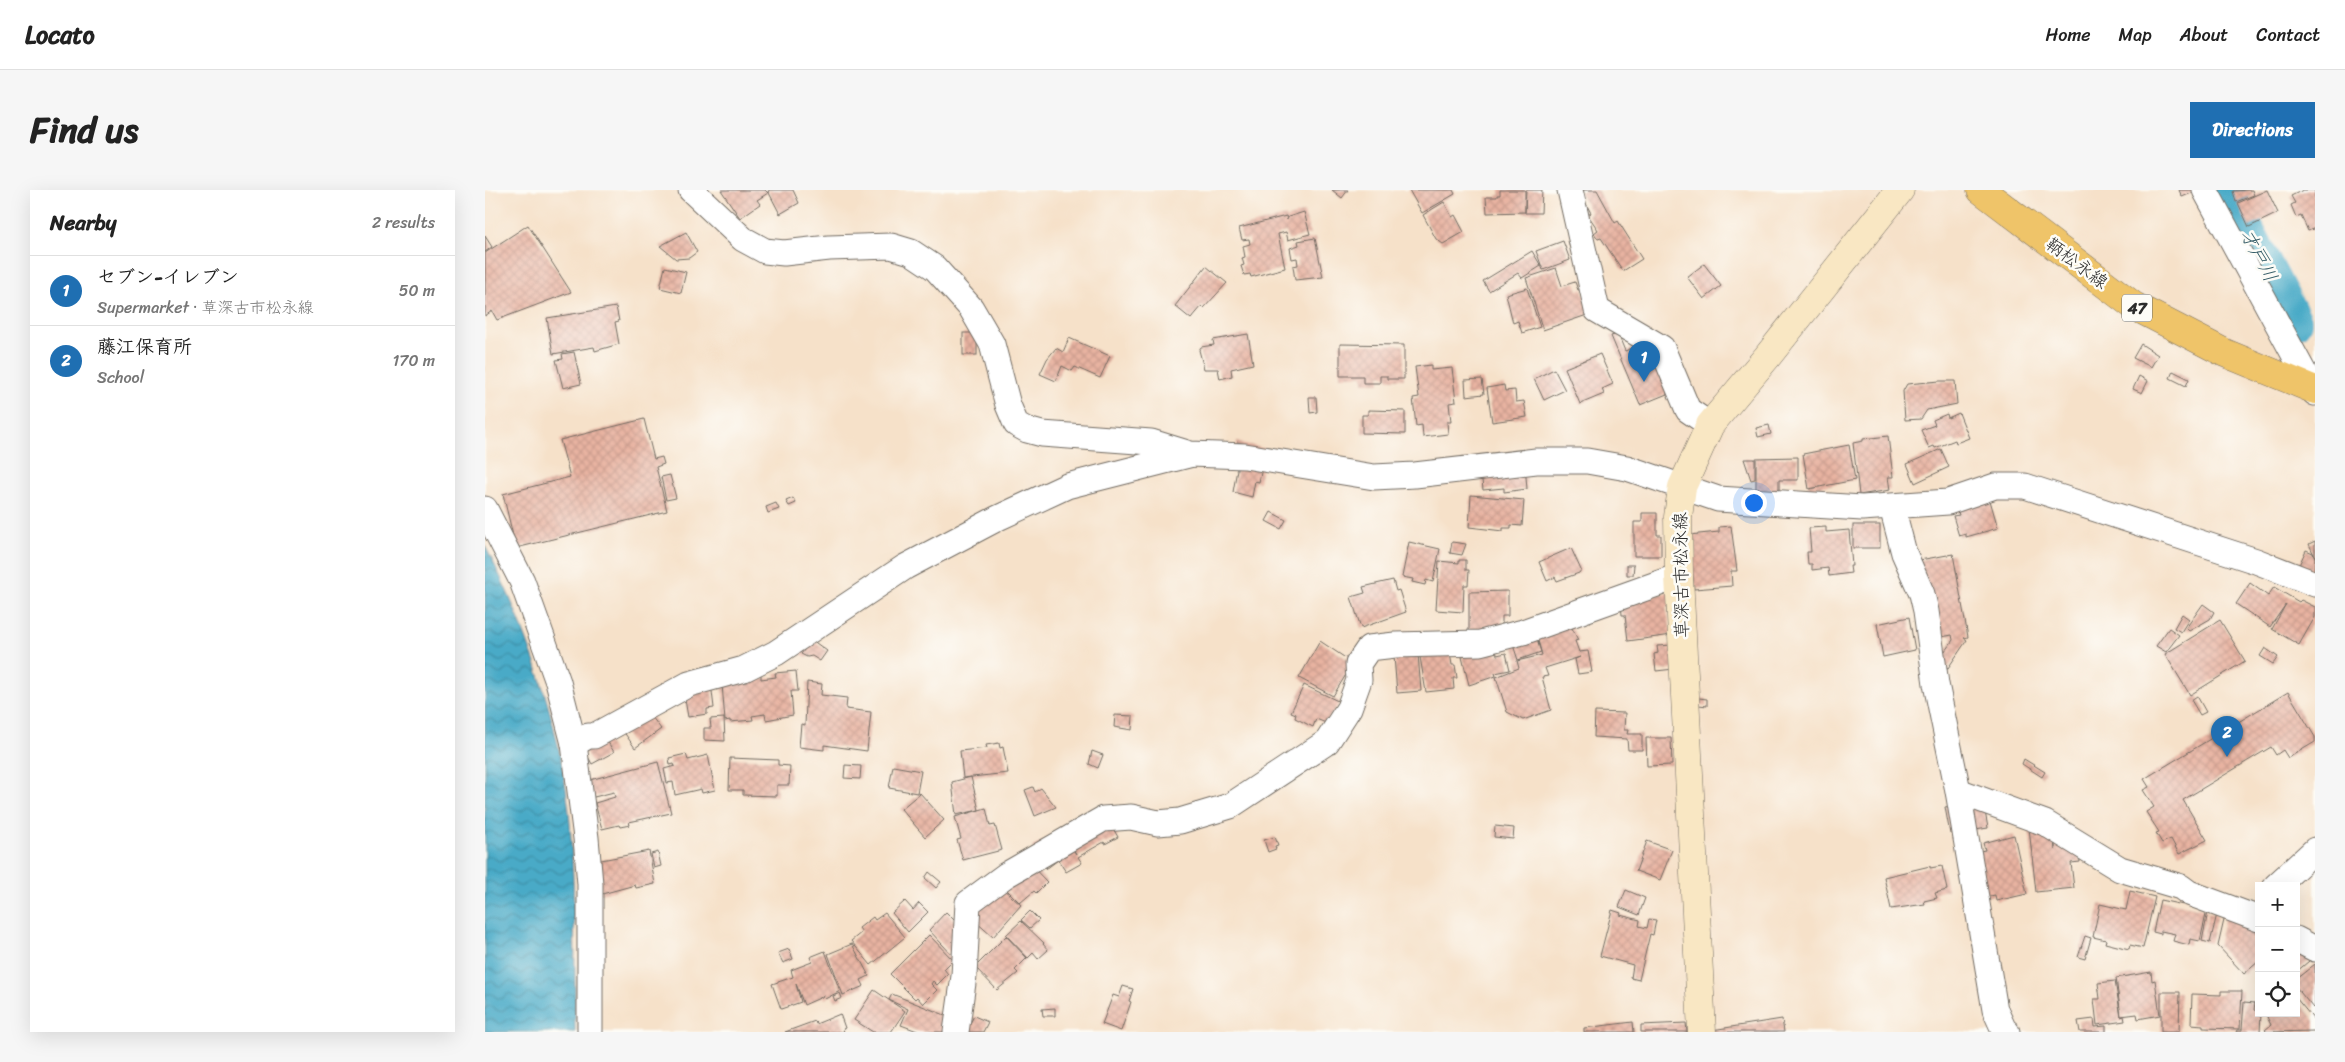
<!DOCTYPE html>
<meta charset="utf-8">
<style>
body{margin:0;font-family:Sriracha,"Klee One",sans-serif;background:#f6f6f6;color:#222}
.controls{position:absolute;right:15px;bottom:15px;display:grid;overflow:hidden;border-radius:0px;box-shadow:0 5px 20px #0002}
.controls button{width:45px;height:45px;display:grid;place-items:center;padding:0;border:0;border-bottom:1px solid #e0e0e0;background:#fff;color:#222;font:25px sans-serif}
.you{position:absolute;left:1268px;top:312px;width:18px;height:18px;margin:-12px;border:4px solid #fff;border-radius:50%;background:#1a73e8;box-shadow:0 0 0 8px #1a73e833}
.badge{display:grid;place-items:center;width:32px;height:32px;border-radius:50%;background:#1f6fb2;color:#fff;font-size:16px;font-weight:700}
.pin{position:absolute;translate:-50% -41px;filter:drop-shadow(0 1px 2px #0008)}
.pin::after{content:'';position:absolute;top:26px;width:18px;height:15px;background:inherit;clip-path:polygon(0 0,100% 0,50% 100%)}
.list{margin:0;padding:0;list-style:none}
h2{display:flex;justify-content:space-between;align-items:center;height:65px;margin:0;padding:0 20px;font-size:21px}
h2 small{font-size:16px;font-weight:400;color:#767676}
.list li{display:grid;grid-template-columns:32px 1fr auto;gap:15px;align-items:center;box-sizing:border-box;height:70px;padding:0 20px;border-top:1px solid #e0e0e0}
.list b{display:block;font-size:19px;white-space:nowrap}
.list p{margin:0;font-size:16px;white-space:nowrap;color:#767676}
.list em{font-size:16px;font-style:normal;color:#767676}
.icon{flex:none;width:28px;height:28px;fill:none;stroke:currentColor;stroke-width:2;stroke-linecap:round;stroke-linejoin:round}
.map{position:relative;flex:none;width:1830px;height:842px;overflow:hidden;border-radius:0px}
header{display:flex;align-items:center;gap:30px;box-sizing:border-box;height:70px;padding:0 25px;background:#fff;border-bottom:1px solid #e0e0e0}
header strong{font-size:24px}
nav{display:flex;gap:28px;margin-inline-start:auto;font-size:18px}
.intro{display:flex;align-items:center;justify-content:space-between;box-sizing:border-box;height:120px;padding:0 30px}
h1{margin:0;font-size:35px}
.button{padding:12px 22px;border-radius:0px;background:#1f6fb2;color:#fff;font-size:18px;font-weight:700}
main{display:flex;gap:30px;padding:0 30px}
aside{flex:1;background:#fff;border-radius:0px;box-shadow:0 5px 20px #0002}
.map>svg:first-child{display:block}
.water{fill:url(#water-waves);stroke:#3a6a79}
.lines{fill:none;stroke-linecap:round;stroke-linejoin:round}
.river{stroke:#48aac7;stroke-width:38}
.building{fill:url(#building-cross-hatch)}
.minor-casing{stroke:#726b62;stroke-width:27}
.secondary-casing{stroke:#726b62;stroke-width:29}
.primary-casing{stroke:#726b62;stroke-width:29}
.minor{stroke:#fff;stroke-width:25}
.secondary{stroke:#f9e7c3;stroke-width:28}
.primary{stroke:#efc469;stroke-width:28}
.labels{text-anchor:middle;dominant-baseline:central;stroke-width:5;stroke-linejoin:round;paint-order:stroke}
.shield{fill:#fdfcf7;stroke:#6a6a68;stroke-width:1}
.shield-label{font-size:16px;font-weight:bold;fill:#2b2b2b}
.street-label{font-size:18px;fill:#2b2b2b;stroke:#fdfcf7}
.water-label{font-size:19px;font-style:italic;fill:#375e69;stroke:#fdfcf7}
</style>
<header>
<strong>Locato</strong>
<nav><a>Home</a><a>Map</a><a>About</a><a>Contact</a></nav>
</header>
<div class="intro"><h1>Find us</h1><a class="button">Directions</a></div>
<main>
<aside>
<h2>Nearby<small>2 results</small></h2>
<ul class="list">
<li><span class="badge">1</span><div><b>セブン-イレブン</b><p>Supermarket · 草深古市松永線</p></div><em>50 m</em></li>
<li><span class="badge">2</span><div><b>藤江保育所</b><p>School</p></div><em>170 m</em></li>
</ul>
</aside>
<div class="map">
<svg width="1830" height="842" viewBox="0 0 1830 842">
<defs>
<pattern id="water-waves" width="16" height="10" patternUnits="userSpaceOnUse" patternTransform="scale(1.25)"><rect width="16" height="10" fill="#48aac7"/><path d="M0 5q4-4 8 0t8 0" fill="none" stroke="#3c8ba2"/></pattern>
<pattern id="building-cross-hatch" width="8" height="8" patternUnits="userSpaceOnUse" patternTransform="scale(1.25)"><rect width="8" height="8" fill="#e8b3a1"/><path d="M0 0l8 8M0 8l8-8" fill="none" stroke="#c79a8b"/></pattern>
</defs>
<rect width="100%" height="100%" fill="#fdfcf7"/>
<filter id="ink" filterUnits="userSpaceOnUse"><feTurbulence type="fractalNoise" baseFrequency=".02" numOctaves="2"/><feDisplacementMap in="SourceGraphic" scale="10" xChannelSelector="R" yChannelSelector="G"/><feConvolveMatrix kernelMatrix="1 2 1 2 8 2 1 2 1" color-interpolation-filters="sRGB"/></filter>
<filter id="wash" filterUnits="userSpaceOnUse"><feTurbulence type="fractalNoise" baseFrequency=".0096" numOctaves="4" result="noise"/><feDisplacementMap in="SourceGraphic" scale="20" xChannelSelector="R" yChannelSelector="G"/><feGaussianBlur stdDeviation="1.12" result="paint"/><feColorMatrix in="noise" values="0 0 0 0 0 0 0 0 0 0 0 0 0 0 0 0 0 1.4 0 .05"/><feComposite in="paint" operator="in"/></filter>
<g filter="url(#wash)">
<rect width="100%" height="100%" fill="#f6e1c9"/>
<path class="water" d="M0,356c42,79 78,187 85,277 5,69 5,140 5,209h-90z"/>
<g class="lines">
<polyline class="river" points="1739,0 1808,131"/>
</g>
<g id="blocks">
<g class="building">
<polygon points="236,0 280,0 283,3 272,10 275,14 255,28"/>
<polygon points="285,0 308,0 314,13 295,24 283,1"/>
<polygon points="847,0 863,0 857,8"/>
<polygon points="924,0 968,0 970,4 937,23"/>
<polygon points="1015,0 1040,0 1040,22 1002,23 1001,7 1012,7 1012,5 1015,5"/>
<polygon points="1041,0 1057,0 1056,23 1040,23"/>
<polygon points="1099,0 1112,0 1130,33 1133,31 1157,69 1138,81 1116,48 1113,49 1109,43 1113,40 1103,25 1106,23 1095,3"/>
<polygon points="1694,0 1708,0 1709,2 1697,7"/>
<polygon points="1767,0 1769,5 1751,12 1748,1"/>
<polygon points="1782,0 1793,23 1764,37 1753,13"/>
<polygon points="1818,0 1830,0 1830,38 1823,41 1816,25 1811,27 1806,15 1810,13 1806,6"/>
<polygon points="959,12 967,27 970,25 979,42 958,54 951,49 938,25"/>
<polygon points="819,22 825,44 803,50 801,42 793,44 800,78 766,87 765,84 759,85 756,76 759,75 757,68 760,67 758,56 765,54 764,49 757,50 754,38 801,26 802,30 803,27"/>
<polygon points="43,35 86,102 12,130 7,121 0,126 0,63"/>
<polygon points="201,42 212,62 204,68 191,69 175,56"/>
<polygon points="0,46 7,57 0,62"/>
<polygon points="830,48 838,87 810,90 808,76 813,75 812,68 807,69 805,58 814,55 813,51"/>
<polygon points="1078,51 1085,70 1058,80 1051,61"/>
<polygon points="1047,61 1056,76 1037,88 1033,83 1004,101 998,91"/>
<polygon points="1219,74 1236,96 1219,109 1202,87"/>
<polygon points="721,76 742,93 719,118 717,116 706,129 690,116"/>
<polygon points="180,77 201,82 196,103 175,98"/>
<polygon points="1071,78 1077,96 1090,92 1093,100 1097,99 1105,124 1058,140 1041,88"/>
<polygon points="1042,98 1055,137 1037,143 1033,131 1028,133 1021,104"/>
<polygon points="131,117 134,131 130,132 134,154 110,161 109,157 68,164 62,128"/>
<rect x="478" y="143" width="14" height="22"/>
<polygon points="763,144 768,174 746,179 747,186 735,189 733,179 719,179 714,160 716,157 729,155 728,150"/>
<polygon points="1133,144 1140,161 1157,154 1163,168 1171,165 1184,197 1182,204 1155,215 1126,146"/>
<polygon points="584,148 625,166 615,188 590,177 587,181 577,176 571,191 555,184 562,169 571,158 578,162"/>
<polygon points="855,154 919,155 919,189 902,189 902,186 895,186 895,193 878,193 878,186 855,186"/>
<polygon points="1656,154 1673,165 1666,177 1648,168"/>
<polygon points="89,162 96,194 78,198 71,170 78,169 77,164"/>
<polygon points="1115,164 1128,194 1117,199 1119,204 1095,214 1080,178"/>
<polygon points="946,175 946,180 967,178 971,212 964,213 966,232 962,232 963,244 938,247 937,235 931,236 928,208 934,207 930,177"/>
<polygon points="1069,179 1080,200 1059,210 1049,189"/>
<polygon points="1688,181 1704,189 1701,196 1685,188"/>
<polygon points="1654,186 1663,191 1657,203 1648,199"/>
<polygon points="997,189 999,204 981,206 980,190"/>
<polygon points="1455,191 1470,191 1472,214 1442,220 1436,229 1420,230 1418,201 1422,194"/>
<polygon points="1019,195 1020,201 1030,200 1031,212 1039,211 1042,227 1007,232 1002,198"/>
<polygon points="824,207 831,207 832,222 825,223"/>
<polygon points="883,220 920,221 920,244 877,243 877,225 883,225"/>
<polygon points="1474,223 1484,248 1471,253 1470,250 1450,258 1449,256 1444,258 1436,240 1450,235 1448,230 1462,224 1463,228"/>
<polygon points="159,229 169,269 177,267 179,274 171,277 182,321 31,358 18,304 85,287 75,250"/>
<polygon points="1284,235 1286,244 1273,247 1271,238"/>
<polygon points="1403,246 1408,287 1403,287 1405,300 1374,305 1368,253 1378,251 1378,249"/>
<polygon points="752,252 781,259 774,292 770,291 767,307 748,302 754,268 750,263"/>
<polygon points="1364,255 1370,290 1324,299 1318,264"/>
<polygon points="1456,259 1464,277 1430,293 1422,274"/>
<polygon points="1313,267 1313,290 1294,290 1294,300 1271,301 1271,268"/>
<polygon points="1259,269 1270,269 1270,289 1266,290"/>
<polygon points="1040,275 1042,299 1019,302 1019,298 998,300 996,280"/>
<polygon points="185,285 191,308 181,310 176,287"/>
<polygon points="986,305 1039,310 1037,336 1026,335 1026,338 1018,338 1018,341 984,337"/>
<polygon points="1504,307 1513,338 1481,347 1481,344 1474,346 1468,326 1474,325 1471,317"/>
<polygon points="308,308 311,313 304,316 301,311"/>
<polygon points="291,313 294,319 283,323 281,317"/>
<polygon points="786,322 801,330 796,339 781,331"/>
<polygon points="1157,323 1172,323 1172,345 1176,345 1176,366 1149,366 1149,332 1157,332"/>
<rect x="1368" y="335" width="27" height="23"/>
<polygon points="1246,336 1252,381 1246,381 1247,396 1209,399 1204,345 1234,342 1234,337"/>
<polygon points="1341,337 1341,342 1364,340 1367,376 1365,376 1366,383 1344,386 1343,378 1327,380 1327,374 1323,374 1322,362 1326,362 1324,338"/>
<polygon points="1830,351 1830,367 1824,354"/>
<polygon points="924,352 955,359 948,392 941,390 940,395 927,392 928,389 917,387"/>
<polygon points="967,352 981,354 977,365 965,363"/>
<polygon points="1086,358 1096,380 1094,383 1072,391 1070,387 1062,391 1054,372"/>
<polygon points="1821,360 1828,363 1830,368 1829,382 1814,375"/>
<polygon points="1468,364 1483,447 1479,448 1482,450 1461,481 1451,473 1468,450 1467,445 1446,449 1429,371"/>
<polygon points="974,370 981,370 981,380 984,380 983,395 979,395 978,422 951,420 954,371 974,373"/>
<polygon points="1142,375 1149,375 1148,385 1142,385"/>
<polygon points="908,390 911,401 914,400 921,422 876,438 866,407 880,403 878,397"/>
<polygon points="1765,393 1783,406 1789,397 1814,412 1816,410 1830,417 1830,427 1814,455 1787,439 1801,414 1785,437 1751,414"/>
<polygon points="1023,401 1023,426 1017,426 1017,438 984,442 984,402"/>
<polygon points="1184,402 1186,416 1181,417 1187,445 1143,451 1140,425 1137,425 1136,413"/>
<polygon points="1718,414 1729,422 1725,429 1704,441 1701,438"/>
<polygon points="1697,424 1704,429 1696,442 1689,438"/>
<polygon points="1424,427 1430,460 1398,467 1392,434"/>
<polygon points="1735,430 1760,471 1705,505 1680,464"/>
<polygon points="1085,434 1093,450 1090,451 1094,462 1103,461 1107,482 1093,484 1090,469 1095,467 1060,478 1063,486 1057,487 1066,520 1038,530 1022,522 1011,487 1034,478 1032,471 1057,465 1052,447"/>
<polygon points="1684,438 1694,445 1681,462 1671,456"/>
<polygon points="1051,447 1056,462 1033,470 1028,455"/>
<polygon points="327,450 342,461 335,471 327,466 322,467 316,464"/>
<polygon points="835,451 868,473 848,506 814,488"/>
<polygon points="1187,455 1189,479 1171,481 1169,464 1173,463 1172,456"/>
<polygon points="1780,458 1793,467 1788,474 1775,466"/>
<polygon points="1011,459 1012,465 1021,463 1025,480 1010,483 1011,486 984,495 977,467"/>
<polygon points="965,463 967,475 970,475 972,488 968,488 969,499 941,502 935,467"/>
<polygon points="933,464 936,501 912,503 909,466"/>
<polygon points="311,481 313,501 306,501 308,525 281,530 280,524 267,526 268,530 245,532 245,530 240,531 237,494 276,484 276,489 291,487 290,483"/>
<polygon points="322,492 337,494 336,505 362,508 361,519 386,522 382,561 339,555 339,560 314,557 316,534 320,535"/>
<polygon points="226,493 229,518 222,519 222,524 203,527 198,498"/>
<polygon points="819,495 855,512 841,533 831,529 828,537 810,528 811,524 806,522"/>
<polygon points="1803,502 1830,547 1830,552 1803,568 1798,560 1791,565 1786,557 1698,610 1722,650 1694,664 1686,649 1677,653 1671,643 1674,642 1661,622 1669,617 1658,600 1664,597 1659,589"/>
<polygon points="1712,506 1721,522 1715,525 1706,510"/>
<polygon points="1214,508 1222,509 1222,516 1214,515"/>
<polygon points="161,519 176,539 150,558 136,538"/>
<polygon points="1110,522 1140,523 1139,540 1143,540 1142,544 1157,544 1157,560 1143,560 1142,549 1109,547"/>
<polygon points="630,525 648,526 647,540 629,537"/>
<polygon points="239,528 240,551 219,550 219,538 226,538 225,529"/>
<polygon points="1161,548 1186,548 1187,575 1162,576"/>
<polygon points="121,549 129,562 107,574 100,561"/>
<polygon points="514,553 515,558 518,557 523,583 478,588 475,561 502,558 501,555"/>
<polygon points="607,561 618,565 613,578 604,574"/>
<polygon points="201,564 203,570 223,565 230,600 217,603 216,599 190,605 188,592 182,593 179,579 190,576 189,574 185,575 184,568"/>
<polygon points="245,568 293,570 293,575 305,576 304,595 292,595 292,606 258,605 258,600 244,600"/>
<polygon points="1539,569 1560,582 1557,587 1537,574"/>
<polygon points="173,572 186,623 144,632 145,635 135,637 134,635 117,639 110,613 130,607 129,602 105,608 101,591"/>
<polygon points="360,575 376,576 375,589 359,588"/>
<polygon points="408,576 436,581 432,603 404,598"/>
<polygon points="486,587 494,620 471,625 467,592"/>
<polygon points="548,597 550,602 556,598 571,617 550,626 540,600"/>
<polygon points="435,603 459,630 440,647 416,619"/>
<polygon points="1497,605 1503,638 1465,644 1460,617 1472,615"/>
<polygon points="501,618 505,636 510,635 517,660 478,670 472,650 476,649 470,627"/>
<polygon points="616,618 633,647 620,654 619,652 593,667 597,673 581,682 573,670 561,679 547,657 577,642 591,664 578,640"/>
<polygon points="1543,629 1567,629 1570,660 1570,649 1592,647 1595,672 1586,673 1589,698 1551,702"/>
<polygon points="1010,636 1029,638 1028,649 1009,647"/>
<polygon points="1529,645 1542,704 1511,711 1510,705 1490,709 1479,664 1500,660 1498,653"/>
<polygon points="790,647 793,655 790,656 791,659 783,662 779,650"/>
<polygon points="1162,651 1187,660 1175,690 1151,681"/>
<polygon points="164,661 170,694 151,698 150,695 117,704 111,671"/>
<polygon points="173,662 176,676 169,678 166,664"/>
<polygon points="539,668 562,692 551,703 549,701 535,713 512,690"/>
<polygon points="1445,676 1445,678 1457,676 1462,700 1450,703 1452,708 1439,711 1440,714 1406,719 1399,687"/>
<polygon points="444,682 456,692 451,698 440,688"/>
<polygon points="507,689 536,715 508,747 490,731"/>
<polygon points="1141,700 1160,708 1154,725 1134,717"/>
<polygon points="1645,701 1670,707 1658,758 1645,755 1644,759 1620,753 1621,750 1608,747 1615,714 1641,720"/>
<polygon points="1675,710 1722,720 1715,751 1705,749 1704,755 1688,751 1690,744 1676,741 1676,744 1668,742"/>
<polygon points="420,711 428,720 434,713 443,722 423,742 407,723"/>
<polygon points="1742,717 1774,738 1774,771 1759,784 1733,756"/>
<polygon points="1127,720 1136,723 1135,725 1155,730 1154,736 1162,738 1164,729 1171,730 1168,745 1165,744 1154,790 1146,788 1148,775 1115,766"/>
<polygon points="545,721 554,730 545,738 536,730"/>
<polygon points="461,722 475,736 470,768 444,740"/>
<polygon points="1723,722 1732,724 1725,753 1717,751"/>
<polygon points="400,723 420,747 386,775 366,751 377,742 374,738 388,727 390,730"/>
<polygon points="536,731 559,753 558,754 563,760 553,769 548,763 543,768 521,745"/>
<polygon points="444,745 468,770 459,779 463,784 452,795 448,791 446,794 452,800 438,814 432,807 430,809 405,784"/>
<polygon points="521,746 542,768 530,780 533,783 512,800 490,777"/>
<polygon points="1600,746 1606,748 1600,769 1593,767"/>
<polygon points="367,754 384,786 376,790 379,796 358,805 343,764"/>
<polygon points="1811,757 1830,766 1811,782"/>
<polygon points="304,759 308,769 298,773 293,763"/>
<polygon points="340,761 355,801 340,809 339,806 319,815 311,794 316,812 296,819 287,794 308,787 306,780 327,772 325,767"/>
<polygon points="1830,774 1830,816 1828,818 1811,797 1811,789"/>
<polygon points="1666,782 1667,791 1670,790 1675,825 1653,829 1652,824 1636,826 1631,788"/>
<polygon points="1630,791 1636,827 1639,826 1640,831 1612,835 1609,809 1615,809 1613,793"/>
<polygon points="638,796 648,799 644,811 646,812 636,841 617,834 628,805 634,807"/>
<polygon points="389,800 420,821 406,842 388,842 369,830"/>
<polygon points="1736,801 1757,801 1755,839 1718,838 1718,835 1706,834 1707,804 1736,805"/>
<polygon points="1676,802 1695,802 1694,842 1676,842"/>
<polygon points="355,803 357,808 350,811 348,806"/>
<polygon points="407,804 465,827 459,842 435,842 416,835 423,819 404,810"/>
<polygon points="1811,808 1830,831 1830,841 1782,842 1780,840 1786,835 1782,827 1786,823 1811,823"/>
<polygon points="1759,812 1770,813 1769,820 1776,823 1775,842 1751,842 1752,840 1757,840"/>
<polygon points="570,818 570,826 558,826 557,819"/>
<polygon points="355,824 360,838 358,839 359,842 300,842 330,831 331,834"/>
<polygon points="489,826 503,832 498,842 480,842"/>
<polygon points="1297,829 1299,842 1228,842 1227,840"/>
<polygon points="1609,829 1610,837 1621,836 1621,842 1595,842 1593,831"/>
<polygon points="1148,832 1149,842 1099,842 1099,838"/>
<polygon points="1201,833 1202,842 1156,842 1156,835"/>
</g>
</g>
</g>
<g filter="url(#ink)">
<use href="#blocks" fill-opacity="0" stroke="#726b62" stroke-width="1"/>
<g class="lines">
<g class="minor-casing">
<g id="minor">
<polyline points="206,0 258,49 280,61 299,63 344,58 406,56 426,62 450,78 486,118 507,154 523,215 531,234 542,240 557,244 666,252 705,264 760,266 889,287 930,285 1051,271 1102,271 1142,278 1233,309 1377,318 1463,312 1510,296 1540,296 1771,371 1830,394"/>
<polyline points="1085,0 1112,120 1177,158 1203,220 1225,235"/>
<polyline points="1720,0 1830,203"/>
<polyline points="1407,317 1419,363 1437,404 1441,421 1451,494 1473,601 1510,820 1519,840 1522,842"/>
<polyline points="0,319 37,391 73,492 89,554 101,648 105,694 105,842"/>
<polyline points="89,554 103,546 109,546 204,494 259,479 291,463 420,377 513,328 582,296 704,265"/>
<polyline points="1473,601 1560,633 1635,679 1696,697 1704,703 1774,729"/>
<polyline points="1791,696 1830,660"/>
<polyline points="1811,749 1830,759"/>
<polyline points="471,842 479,786 483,713 521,685 618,629 646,627 673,633 695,631 745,616 842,552 864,518 874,490 873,474 884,458 910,455 995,453 1038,442 1194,386"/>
</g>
</g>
<g class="secondary-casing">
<polyline id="secondary" points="1217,842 1194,386 1193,327 1197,297 1225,235 1282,167 1415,0"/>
</g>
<g class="primary-casing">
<polyline id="primary" points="1496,0 1649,116 1740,163 1830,200"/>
</g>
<use href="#minor" class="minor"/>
<use href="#secondary" class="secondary"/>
<use href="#primary" class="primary"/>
</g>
</g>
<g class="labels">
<rect class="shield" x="1637" y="104.5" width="30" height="27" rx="4"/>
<g class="shield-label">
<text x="1652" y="118">47</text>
</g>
<g class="street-label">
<text transform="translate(1592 73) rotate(37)">鞆松永線</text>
<text transform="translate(1196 385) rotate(-91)">草深古市松永線</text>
</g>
<g class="water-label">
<text transform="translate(1774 65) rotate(62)">才戸川</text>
</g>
</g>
</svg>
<div class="controls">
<button>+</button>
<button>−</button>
<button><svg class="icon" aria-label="locate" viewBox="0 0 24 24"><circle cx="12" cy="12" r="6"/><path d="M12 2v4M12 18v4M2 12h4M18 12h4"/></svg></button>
</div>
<div class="you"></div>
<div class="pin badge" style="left:1159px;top:192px">1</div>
<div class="pin badge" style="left:1742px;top:567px">2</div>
</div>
</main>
